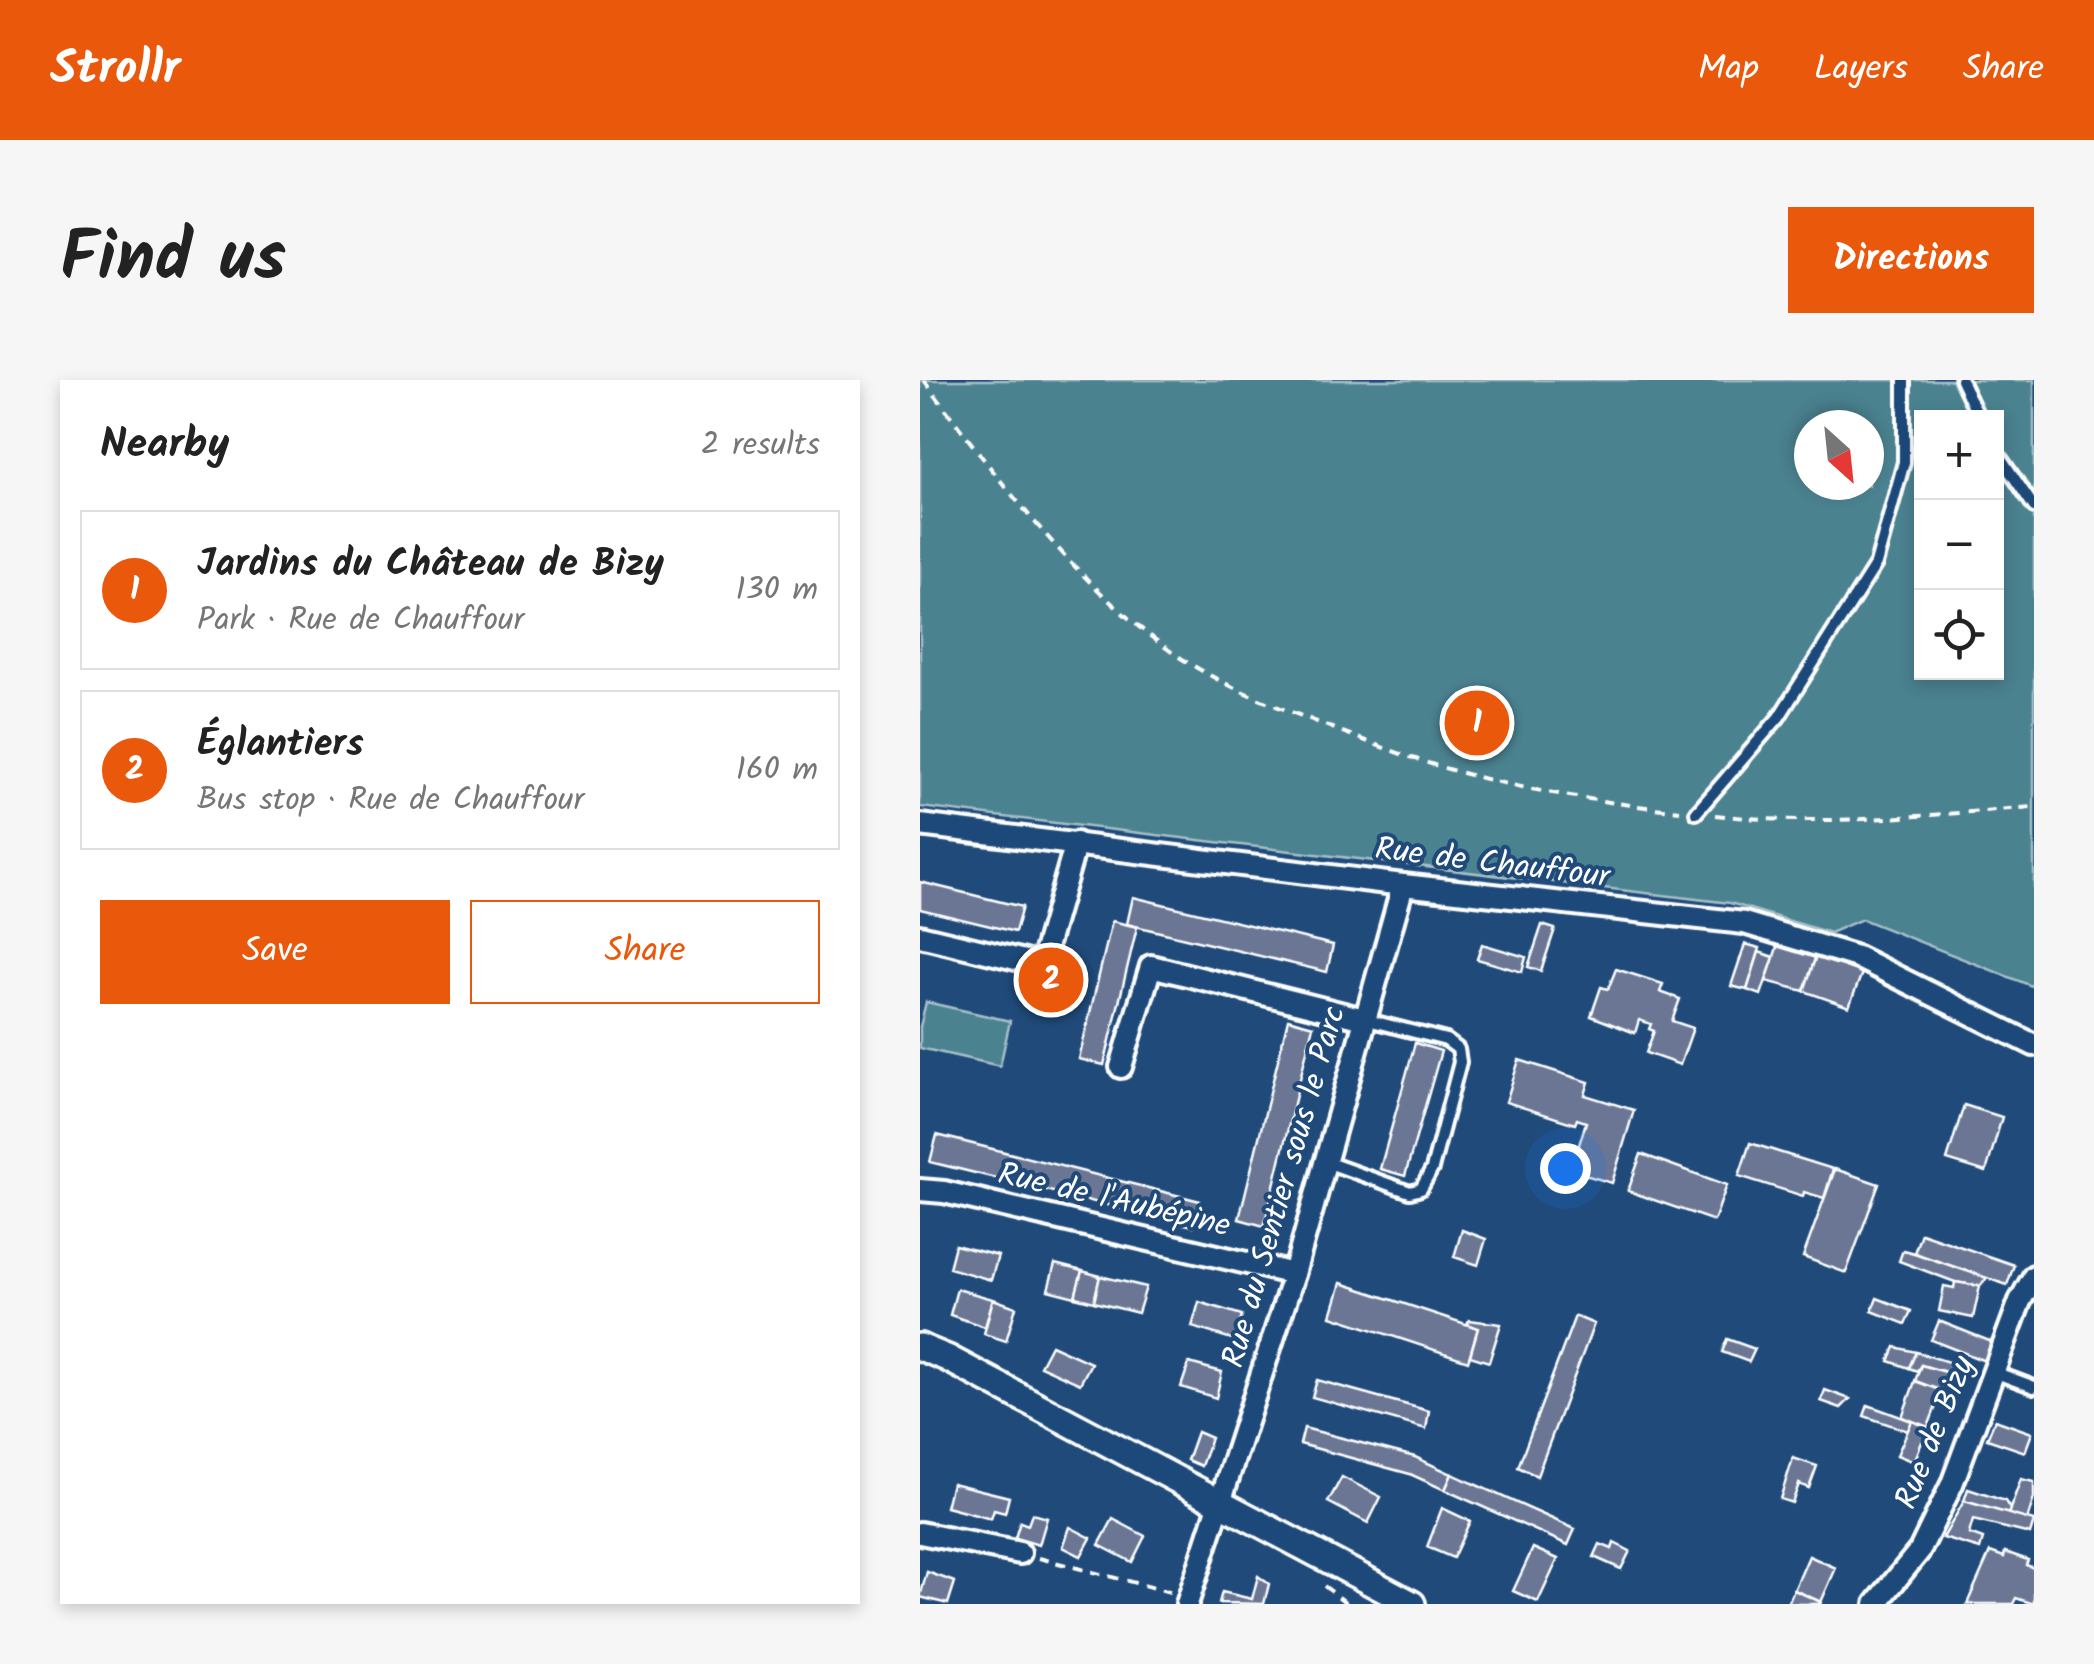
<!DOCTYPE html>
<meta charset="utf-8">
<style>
body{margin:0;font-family:Kalam,sans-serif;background:#f6f6f6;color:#222}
.controls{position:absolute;right:30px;top:30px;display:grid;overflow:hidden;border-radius:0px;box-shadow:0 5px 15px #0003}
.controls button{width:90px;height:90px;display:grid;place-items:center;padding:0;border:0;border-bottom:2px solid #e0e0e0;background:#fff;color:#222;font:50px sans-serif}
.compass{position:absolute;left:874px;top:30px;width:90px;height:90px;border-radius:50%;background:#fff;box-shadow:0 5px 15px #0003;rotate:153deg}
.you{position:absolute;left:645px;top:788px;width:35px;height:35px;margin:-25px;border:8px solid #fff;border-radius:50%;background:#1a73e8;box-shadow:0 0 0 15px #1a73e833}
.badge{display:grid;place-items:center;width:65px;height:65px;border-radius:50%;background:#ea580c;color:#fff;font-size:32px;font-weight:700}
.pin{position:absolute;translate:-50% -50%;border:5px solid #fff;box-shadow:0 2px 10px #0006}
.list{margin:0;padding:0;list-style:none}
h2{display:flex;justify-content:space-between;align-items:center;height:130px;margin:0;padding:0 40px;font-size:42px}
h2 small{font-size:32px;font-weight:400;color:#767676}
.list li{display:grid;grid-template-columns:65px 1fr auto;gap:30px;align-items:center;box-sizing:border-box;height:160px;margin:0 20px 20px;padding:0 20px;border:2px solid #e0e0e0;border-radius:0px}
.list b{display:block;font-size:38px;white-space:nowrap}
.list p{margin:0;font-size:32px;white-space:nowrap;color:#767676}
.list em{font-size:32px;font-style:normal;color:#767676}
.actions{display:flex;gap:20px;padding:30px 40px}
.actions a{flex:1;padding:22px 0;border:2px solid #ea580c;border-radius:0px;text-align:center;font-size:35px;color:#ea580c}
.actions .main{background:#ea580c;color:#fff}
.icon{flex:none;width:55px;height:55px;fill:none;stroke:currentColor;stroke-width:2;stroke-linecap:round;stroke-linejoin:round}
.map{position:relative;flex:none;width:1114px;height:1224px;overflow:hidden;border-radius:0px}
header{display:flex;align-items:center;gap:60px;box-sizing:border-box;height:140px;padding:0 50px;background:#ea580c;color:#fff}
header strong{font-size:48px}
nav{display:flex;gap:55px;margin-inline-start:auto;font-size:35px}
.intro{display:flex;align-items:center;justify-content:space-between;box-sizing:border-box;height:240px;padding:0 60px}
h1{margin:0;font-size:70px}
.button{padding:25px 45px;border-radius:0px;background:#ea580c;color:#fff;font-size:35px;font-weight:700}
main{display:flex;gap:60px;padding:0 60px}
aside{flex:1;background:#fff;border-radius:0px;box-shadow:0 5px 15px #0003}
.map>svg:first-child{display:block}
.green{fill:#4c8290;stroke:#a6c0c8;stroke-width:2.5;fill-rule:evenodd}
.building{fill:#6b7693;stroke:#fff;stroke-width:2.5}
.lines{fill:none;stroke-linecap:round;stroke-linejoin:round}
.service-casing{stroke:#fff;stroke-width:18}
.minor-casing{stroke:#fff;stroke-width:28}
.tertiary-casing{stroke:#fff;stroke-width:32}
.path{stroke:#fff;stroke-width:4;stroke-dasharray:10 8;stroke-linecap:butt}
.service{stroke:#1f4a7a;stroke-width:10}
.minor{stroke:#1f4a7a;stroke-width:20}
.tertiary{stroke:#1f4a7a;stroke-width:25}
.labels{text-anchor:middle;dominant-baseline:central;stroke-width:8;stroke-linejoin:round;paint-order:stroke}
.street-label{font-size:32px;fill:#fff;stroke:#1f4a7a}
</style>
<header>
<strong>Strollr</strong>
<nav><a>Map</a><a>Layers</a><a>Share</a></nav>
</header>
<div class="intro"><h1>Find us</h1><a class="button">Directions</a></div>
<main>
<aside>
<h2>Nearby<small>2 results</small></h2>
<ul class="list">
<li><span class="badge">1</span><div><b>Jardins du Château de Bizy</b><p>Park · Rue de Chauffour</p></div><em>130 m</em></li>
<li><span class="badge">2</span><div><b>Églantiers</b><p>Bus stop · Rue de Chauffour</p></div><em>160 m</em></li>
</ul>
<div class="actions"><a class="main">Save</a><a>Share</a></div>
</aside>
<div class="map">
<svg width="1114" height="1224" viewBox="0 0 1114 1224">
<rect width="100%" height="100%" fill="#1f4a7a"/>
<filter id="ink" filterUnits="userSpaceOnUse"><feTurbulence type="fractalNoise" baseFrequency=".01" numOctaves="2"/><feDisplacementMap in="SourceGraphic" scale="20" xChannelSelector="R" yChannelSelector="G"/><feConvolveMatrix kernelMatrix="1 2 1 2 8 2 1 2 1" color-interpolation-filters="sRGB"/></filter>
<g filter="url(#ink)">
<g class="green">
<path d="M0,0h1114v607l-172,-68 -32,14 -100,-30 -810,-96zM1002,38h74v254h-74zM889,45h60v60h-60z"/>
<polygon points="6,622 90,641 80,686 0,668 0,647"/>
</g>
<g class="building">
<polygon points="0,502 102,527 95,552 0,529"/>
<polygon points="213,517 413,565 407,592 207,544"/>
<polygon points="192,541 217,547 184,685 159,679"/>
<polygon points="622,545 635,549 621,591 608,587"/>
<polygon points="562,564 606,577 602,592 557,579"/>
<polygon points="825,564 840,568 827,610 811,606"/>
<polygon points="858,564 896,576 884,611 846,601"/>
<polygon points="839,572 854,577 841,615 827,610"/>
<polygon points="896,576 942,593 929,627 884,611"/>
<polygon points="696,589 743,604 740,612 760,619 752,641 773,648 760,685 726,673 734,651 729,649 731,644 719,640 715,653 671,636 681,607 688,609"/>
<polygon points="368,639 393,646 344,846 319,839"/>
<polygon points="495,663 521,671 485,796 460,789"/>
<polygon points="599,680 669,702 665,715 714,730 692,803 651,791 666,742 657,739 655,744 586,722"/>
<polygon points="1044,725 1082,737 1066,792 1027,780"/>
<polygon points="17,755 280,821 273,846 10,782"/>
<polygon points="830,763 913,789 904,818 884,812 883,816 819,796"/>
<polygon points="721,774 807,805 794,841 708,811"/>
<polygon points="915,789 959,804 926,893 883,877"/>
<polygon points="542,850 566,859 558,885 534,877"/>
<polygon points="1001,853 1094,885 1087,905 994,873"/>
<polygon points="35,865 78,876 71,900 29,888"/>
<polygon points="983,870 994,873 1067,898 1060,906 1035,902 979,881"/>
<polygon points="135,884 162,891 155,917 128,910"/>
<polygon points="162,891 180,896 174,922 155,917"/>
<polygon points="180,896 226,907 218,933 174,922"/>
<polygon points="1035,902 1060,906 1053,938 1019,931 1024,906 1034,908"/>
<polygon points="421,903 558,948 548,981 411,936"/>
<polygon points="37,909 73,919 65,947 30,935"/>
<polygon points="957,918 991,931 985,944 952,931"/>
<polygon points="73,919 96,927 86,961 64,954"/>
<polygon points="279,922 322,935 315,960 272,947"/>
<polygon points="655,936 674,944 617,1096 598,1087"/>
<polygon points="549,940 581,944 569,982 550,976 558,948 547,944"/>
<polygon points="1019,941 1072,962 1065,981 1011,960"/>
<polygon points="807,959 835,969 829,982 802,972"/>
<polygon points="131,965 171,983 160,1004 120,986"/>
<polygon points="975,967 996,972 989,988 969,981"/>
<polygon points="996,972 1032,983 1029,993 1001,985 997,991 989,988"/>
<polygon points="269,983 302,992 296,1018 261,1007"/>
<polygon points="1032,983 1046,987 1035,1015 1022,1011"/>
<polygon points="1001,985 1029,993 1022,1011 995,1001"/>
<polygon points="397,1000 509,1031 506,1049 392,1017"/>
<polygon points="995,1001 1022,1011 1008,1047 982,1037"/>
<polygon points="905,1010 930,1019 921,1028 901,1021"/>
<polygon points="948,1025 992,1041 988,1051 944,1036"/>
<polygon points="1075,1040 1112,1053 1105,1072 1067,1059"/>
<polygon points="992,1041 1008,1047 994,1082 977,1075"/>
<polygon points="384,1048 495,1077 532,1094 525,1110 490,1094 380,1064"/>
<polygon points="277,1052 291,1058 281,1086 267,1080"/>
<polygon points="873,1078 897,1086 889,1108 879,1104 872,1123 860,1119"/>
<polygon points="532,1094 655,1149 648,1165 525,1110"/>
<polygon points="422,1097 461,1117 448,1143 408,1122"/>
<polygon points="1101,1099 1114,1102 1114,1118 1107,1140 1088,1134"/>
<polygon points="32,1103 89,1117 85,1133 74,1130 71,1139 26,1127"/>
<polygon points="1048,1109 1085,1121 1090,1129 1088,1134 1044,1121"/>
<polygon points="1044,1121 1114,1141 1110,1154 1053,1140 1049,1154 1063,1159 1060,1169 1023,1158"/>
<polygon points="522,1128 550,1141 533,1178 507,1167"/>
<polygon points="112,1134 127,1138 119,1165 95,1158 100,1142 108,1145"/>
<polygon points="193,1139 225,1156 212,1182 179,1165"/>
<polygon points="150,1147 171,1158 161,1176 143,1167"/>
<polygon points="694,1163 710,1171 701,1189 674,1177 680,1164 692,1169"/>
<polygon points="613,1168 638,1179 618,1222 593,1211"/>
<polygon points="1070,1172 1084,1177 1085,1172 1108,1180 1106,1185 1114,1188 1114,1224 1096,1218 1093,1224 1047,1224"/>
<polygon points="889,1176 916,1188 901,1222 874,1210"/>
<polygon points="7,1192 35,1202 28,1224 0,1217"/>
<polygon points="338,1196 349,1204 344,1224 299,1223 302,1212 332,1219"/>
<polygon points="874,1210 901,1222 900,1224 868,1224"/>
</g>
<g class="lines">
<g class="service-casing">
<g id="service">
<polyline points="1041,0 1059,38"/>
<polyline points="1076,71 1114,127"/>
<polyline points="776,433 859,337 956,184 984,82 984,0"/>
<polyline points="406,782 490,812 501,809 512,789 540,682 538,669 526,660 444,639"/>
<polyline points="1074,992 1114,1007"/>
</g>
</g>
<g class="minor-casing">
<g id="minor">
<polyline points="0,445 483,505 824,543 937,577 1114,665"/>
<polyline points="0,556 121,585 156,463"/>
<polyline points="201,687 231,586 444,639"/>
<polyline points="0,810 24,812 374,894"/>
<polyline points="0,1153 100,1173"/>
<polyline points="267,1224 374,894 483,505"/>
<polyline points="956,1224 1000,1170 1032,1104 1100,921 1114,896"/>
</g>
</g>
<g class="tertiary-casing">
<polyline id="tertiary" points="0,967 27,978 492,1224"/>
</g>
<g class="path">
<path d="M4,0c69,93 151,203 245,270 44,31 93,51 143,70 51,20 105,42 158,55 69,18 140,28 210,36"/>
<path d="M795,435c106,12 213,0 319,-8"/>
<polyline points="119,1178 250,1212"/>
<polyline points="404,1206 428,1224"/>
</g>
<use href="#service" class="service"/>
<use href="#minor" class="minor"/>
<use href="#tertiary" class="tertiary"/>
</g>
</g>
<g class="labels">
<g class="street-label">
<text transform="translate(572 484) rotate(7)">Rue de Chauffour</text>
<text transform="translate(365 807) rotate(-74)">Rue du Sentier sous le Parc</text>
<text transform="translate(194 821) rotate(13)">Rue de l'Aubépine</text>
<text transform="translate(1016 1053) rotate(-68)">Rue de Bizy</text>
</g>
</g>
</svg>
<div class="controls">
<button>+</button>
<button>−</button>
<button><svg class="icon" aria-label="locate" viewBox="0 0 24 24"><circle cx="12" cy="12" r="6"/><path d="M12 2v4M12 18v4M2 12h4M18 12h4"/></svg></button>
</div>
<svg class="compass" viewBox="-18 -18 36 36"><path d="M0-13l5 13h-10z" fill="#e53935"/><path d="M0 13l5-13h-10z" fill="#767676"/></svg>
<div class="you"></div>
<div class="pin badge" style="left:557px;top:343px">1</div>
<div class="pin badge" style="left:131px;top:600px">2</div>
</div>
</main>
